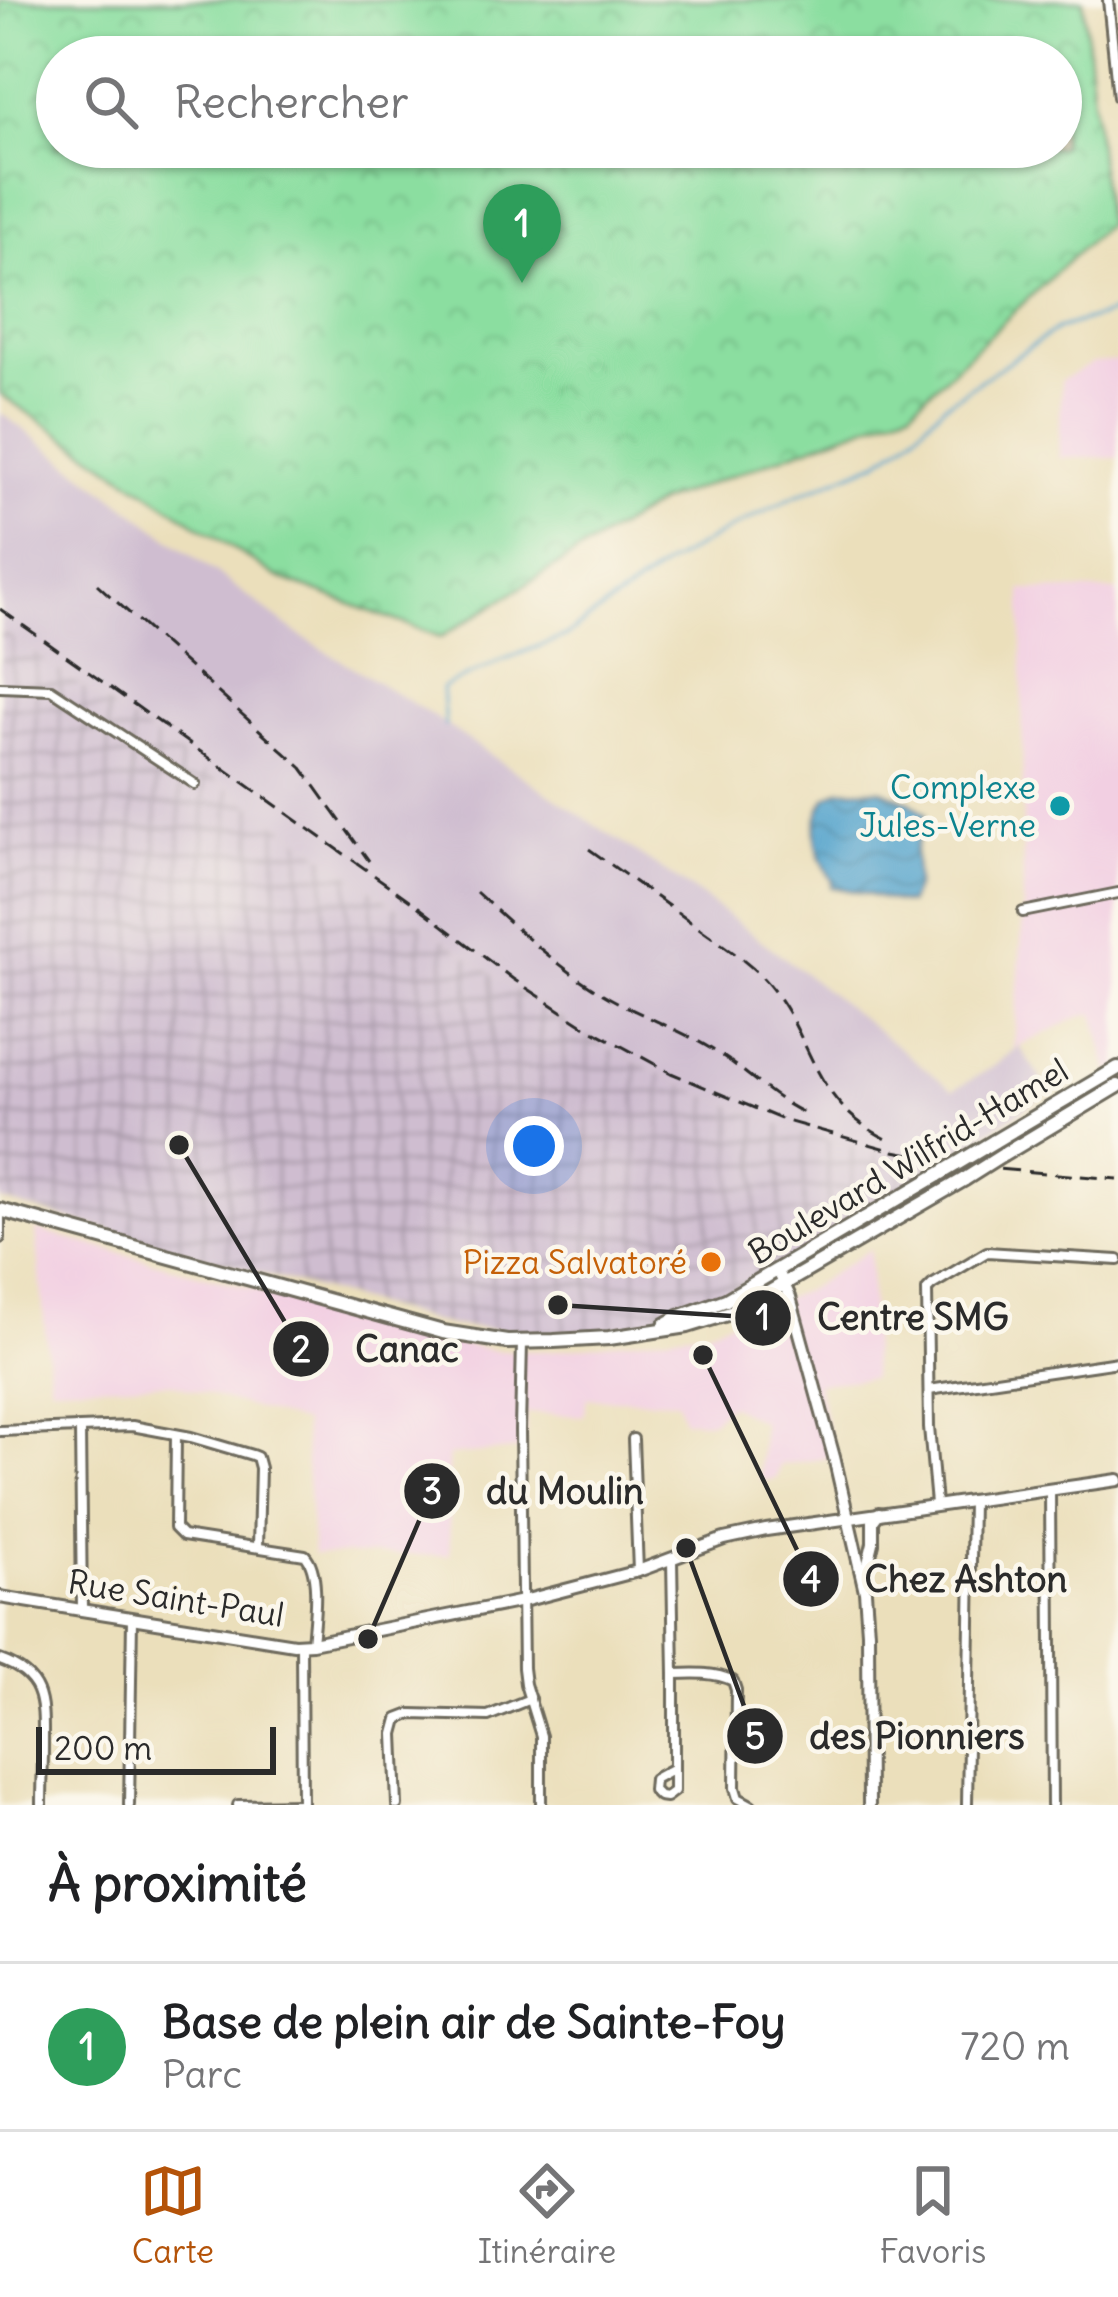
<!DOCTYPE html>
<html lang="fr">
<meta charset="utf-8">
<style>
body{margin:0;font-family:Delius,sans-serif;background:#f2f2f2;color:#202124}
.scale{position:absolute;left:36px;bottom:30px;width:240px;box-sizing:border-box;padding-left:12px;border:6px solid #2b2b2b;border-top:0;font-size:33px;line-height:42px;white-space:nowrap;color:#2b2b2b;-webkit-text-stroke:9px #fbf7ec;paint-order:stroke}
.you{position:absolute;left:534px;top:1146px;width:42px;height:42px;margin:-30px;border:9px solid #fff;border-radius:50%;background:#1a73e8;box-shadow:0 0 0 18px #1a73e833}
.badge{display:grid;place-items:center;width:78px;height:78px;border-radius:50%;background:#b45309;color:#fff;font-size:39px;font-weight:700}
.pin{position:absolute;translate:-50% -99px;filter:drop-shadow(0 3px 6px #0008)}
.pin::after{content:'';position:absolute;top:63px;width:42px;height:36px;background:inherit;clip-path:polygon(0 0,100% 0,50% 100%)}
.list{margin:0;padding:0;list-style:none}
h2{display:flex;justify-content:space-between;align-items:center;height:156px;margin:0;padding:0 48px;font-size:51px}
h2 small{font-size:39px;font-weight:400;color:#757577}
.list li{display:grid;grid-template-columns:78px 1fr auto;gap:36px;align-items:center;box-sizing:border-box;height:168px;padding:0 48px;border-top:3px solid #e0e0e0}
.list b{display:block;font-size:45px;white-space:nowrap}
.list p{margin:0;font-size:39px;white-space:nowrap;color:#757577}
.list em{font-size:39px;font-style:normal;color:#757577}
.icon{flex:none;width:66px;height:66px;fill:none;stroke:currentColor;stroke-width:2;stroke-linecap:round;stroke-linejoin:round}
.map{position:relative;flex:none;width:1118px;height:1805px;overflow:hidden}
.search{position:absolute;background:#fff;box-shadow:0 3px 9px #0004;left:36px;right:36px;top:36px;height:132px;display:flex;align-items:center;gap:30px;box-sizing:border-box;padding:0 42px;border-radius:66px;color:#757577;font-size:45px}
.sheet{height:324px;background:#fff}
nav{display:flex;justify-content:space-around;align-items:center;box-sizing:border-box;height:168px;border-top:3px solid #e0e0e0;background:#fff;font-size:33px;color:#757577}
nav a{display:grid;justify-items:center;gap:6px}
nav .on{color:#b45309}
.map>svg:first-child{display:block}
.built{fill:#f2cfe2}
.industrial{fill:url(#industrial-grid)}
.railway{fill:#cfbdd0}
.park{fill:url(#park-crowns);stroke:#5b8466;stroke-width:3;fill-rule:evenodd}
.water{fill:url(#water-waves);stroke:#3e677c;stroke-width:3}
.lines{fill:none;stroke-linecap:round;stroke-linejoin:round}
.stream{stroke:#52a3cc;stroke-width:3}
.street-casing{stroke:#6e6a5d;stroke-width:14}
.secondary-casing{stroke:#6e6a5d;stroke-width:16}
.primary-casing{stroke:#6e6a5d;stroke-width:18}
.street{stroke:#fff;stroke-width:8}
.secondary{stroke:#fff;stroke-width:10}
.primary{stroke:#fff;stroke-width:12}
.rail{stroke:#2b2b2b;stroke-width:3;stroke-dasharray:18 9;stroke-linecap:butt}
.primary-bridge-casing{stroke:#6e6a5d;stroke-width:18;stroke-linecap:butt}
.primary-bridge{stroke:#fff;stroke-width:12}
.culture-dot{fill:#0f9aa8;stroke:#fbf7ec;stroke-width:4.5}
.food-dot{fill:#e8710a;stroke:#fbf7ec;stroke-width:4.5}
.labels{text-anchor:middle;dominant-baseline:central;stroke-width:9;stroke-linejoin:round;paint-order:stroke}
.culture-label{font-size:33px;fill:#0d838f;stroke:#fbf7ec;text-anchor:end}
.street-label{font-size:33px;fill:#2b2b2b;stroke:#fbf7ec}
.food-label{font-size:33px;fill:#c56008;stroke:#fbf7ec;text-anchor:end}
.leader{fill:none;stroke:#2b2b2b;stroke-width:4.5}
.callout-dot{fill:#2b2b2b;stroke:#fbf7ec;stroke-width:4.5}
.mark-label{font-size:36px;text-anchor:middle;font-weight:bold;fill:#fff}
.callout-label{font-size:36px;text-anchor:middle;font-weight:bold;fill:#2b2b2b;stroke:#fbf7ec;stroke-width:9;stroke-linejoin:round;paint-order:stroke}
</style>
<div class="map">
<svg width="1118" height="1805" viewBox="0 0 1118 1805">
<defs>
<pattern id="industrial-grid" width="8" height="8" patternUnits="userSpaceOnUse" patternTransform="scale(3)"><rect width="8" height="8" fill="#cfbdd0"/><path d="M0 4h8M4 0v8" fill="none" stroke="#a89aa9"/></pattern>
<pattern id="park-crowns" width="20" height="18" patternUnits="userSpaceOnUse" patternTransform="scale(3)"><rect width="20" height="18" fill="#8bdea0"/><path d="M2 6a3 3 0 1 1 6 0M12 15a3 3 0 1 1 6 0" fill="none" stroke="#78bf8a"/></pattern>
<pattern id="water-waves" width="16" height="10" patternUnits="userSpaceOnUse" patternTransform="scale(3)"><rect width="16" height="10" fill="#52a3cc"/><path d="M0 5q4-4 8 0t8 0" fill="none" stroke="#4485a6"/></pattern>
</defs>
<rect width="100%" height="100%" fill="#fbf7ec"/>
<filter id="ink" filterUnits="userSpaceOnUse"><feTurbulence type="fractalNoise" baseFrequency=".00833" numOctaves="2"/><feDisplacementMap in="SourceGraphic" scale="24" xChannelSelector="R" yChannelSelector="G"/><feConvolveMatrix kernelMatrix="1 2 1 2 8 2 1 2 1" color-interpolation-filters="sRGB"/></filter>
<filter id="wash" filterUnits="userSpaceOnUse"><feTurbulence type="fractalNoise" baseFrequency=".004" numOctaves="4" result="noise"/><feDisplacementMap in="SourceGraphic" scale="48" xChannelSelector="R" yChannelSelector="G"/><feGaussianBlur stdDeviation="2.7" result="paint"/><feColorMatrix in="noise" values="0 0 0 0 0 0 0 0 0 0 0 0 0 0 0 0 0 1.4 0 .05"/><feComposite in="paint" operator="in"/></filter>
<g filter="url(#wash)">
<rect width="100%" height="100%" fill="#ebdfbb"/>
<g class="built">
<polygon points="1118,361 1118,458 1059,458 1061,380 1093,363"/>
<polygon points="1022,590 1118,591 1118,1068 1109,1073 1094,1013 1077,1018 1014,1049 1023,912"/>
<polygon points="36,1230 447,1342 498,1351 550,1351 707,1330 808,1289 870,1249 872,1378 817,1383 834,1457 780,1465 776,1479 760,1481 762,1422 729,1405 711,1421 683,1420 677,1401 587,1398 583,1416 526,1413 525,1449 448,1456 450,1555 313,1555 303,1423 171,1383 50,1386"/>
</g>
<polygon class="industrial" points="0,629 511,987 613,1051 699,1093 799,1132 934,1167 937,1183 738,1287 680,1310 643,1322 599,1331 541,1333 450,1326 0,1200"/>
<polygon class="railway" points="0,412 301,636 425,711 694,891 785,958 953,1090 993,1067 1019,1046 1050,1092 934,1167 799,1132 699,1093 613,1051 511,987 0,629"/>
<path class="park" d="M0,0h1083l23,225 -195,184 -251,93 -219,135 -165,-60 -276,-183zM57,57h1004v90h-1004z"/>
<path class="water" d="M880,789l28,12 18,13 -11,36 1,35 -8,19c-27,-4 -49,-14 -76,-17l1,-5c-17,-30 -25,-53 -7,-84l14,-8z"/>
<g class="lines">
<polyline class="stream" points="445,726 442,688 502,660 564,637 667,564 724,532 793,497 877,462 906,442 944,405 1057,329 1118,311"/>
</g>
</g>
<g filter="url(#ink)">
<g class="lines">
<g class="street-casing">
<g id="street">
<polyline points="1108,0 1118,97"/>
<polyline points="0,687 51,689 195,784"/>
<polyline points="1023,912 1118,893"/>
<polyline points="0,1238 0,1210"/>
<polyline points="522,1342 520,1430 523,1668 525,1684 541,1736 541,1805"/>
<polyline points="929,1390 1118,1362"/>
<polyline points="80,1429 82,1609"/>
<polyline points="0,1431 132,1426 191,1437 252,1455 257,1457 260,1468 258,1547"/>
<path d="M176,1436l-1,92 8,8 122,19c16,17 9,64 7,88"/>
<polyline points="633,1439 638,1571"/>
<polyline points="1050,1489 1052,1805"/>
<polyline points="936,1504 929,1427 927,1290 932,1285 987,1252 1118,1260"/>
<path d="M672,1560l2,114c20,-1 41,-2 59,7l3,9 -1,98 3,10 13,7"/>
<polyline points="301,1644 302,1805"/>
<path d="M0,1660c46,16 43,44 43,86 0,20 -1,39 -1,59"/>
<polyline points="674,1768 674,1674"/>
<polygon points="674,1768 674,1791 666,1797 659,1796 653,1790 654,1779"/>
<polyline points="129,1805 132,1619"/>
<polyline points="238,1805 302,1804"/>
<polyline points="397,1805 394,1734 398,1719 411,1714 488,1716 530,1699"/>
<polyline points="967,1805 972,1501"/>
</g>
</g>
<g class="secondary-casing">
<g id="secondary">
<polyline points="778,1271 790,1297 834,1457 865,1591 868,1632 869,1805"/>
<polyline points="864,1580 873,1543 873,1521 879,1513"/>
<polyline points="0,1597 294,1644 312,1643 523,1601 638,1571 724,1539 766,1530 1118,1480"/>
</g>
</g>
<g class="primary-casing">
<g id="primary">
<polyline points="993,1142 1118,1068"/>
<polyline points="1003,1155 1118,1086"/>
<polyline points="0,1210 443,1332 507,1342 554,1341 609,1338 688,1326 737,1311 965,1179"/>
<polyline points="665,1325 679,1317 726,1300 938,1175"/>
</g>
</g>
<use href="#street" class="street"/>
<use href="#secondary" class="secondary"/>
<use href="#primary" class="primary"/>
<g class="rail">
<polyline points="97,584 302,768 369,861"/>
<polyline points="0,609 416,905 513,979 583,1025 671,1073 783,1120 894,1151 984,1168 1118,1179"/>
<path d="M589,849c35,25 71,51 106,76 23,17 47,32 67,52 54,57 44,126 131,165"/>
<path d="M476,892c39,35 77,71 122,99 37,23 78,36 115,59 32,19 57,47 91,63"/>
</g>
<g class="primary-bridge-casing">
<g id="primary-bridge">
<polyline points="938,1175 993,1142"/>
<polyline points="965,1179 1003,1155"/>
</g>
</g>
<use href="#primary-bridge" class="primary-bridge"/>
</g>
</g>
<circle class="culture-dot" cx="1060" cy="806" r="12"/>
<circle class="food-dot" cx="711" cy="1262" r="12"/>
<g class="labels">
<g class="culture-label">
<text x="1036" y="787">Complexe<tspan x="1036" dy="38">Jules-Verne</tspan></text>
</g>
<g class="street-label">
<text transform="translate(908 1161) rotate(-31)">Boulevard Wilfrid-Hamel</text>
<text transform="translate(176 1598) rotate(9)">Rue Saint-Paul</text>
</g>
<g class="food-label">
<text x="687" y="1262">Pizza Salvatoré</text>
</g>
</g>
<path class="leader" d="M558 1305L763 1318M179 1145L301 1349M368 1639L432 1491M703 1355L811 1579M686 1548L755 1736"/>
<g class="callout-dot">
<circle cx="558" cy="1305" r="12"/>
<circle cx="179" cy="1145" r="12"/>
<circle cx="368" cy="1639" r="12"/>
<circle cx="703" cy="1355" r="12"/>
<circle cx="686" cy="1548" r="12"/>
<circle cx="763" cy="1318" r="30"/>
<circle cx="301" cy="1349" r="30"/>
<circle cx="432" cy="1491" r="30"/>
<circle cx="811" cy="1579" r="30"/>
<circle cx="755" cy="1736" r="30"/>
</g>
<g class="mark-label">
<text x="763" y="1330">1</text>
<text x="301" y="1362">2</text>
<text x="432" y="1504">3</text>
<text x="811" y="1592">4</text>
<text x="755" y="1749">5</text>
</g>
<g class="callout-label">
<text x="913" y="1330">Centre SMG</text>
<text x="407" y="1362">Canac</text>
<text x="565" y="1504">du Moulin</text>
<text x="966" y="1592">Chez Ashton</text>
<text x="917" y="1749">des Pionniers</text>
</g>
</svg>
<div class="scale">200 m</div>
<div class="you"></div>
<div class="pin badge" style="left:522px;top:283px;background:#2e9e5b">1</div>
<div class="search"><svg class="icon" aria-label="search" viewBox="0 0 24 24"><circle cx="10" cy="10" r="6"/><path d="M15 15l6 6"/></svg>Rechercher</div>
</div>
<section class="sheet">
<h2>À proximité<small></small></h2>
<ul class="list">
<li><span class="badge" style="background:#2e9e5b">1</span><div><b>Base de plein air de Sainte-Foy</b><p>Parc</p></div><em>720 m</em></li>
</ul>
</section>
<nav>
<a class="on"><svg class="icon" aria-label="map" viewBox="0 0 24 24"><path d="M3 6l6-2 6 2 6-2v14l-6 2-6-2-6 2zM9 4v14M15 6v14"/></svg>Carte</a>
<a><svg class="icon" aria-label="directions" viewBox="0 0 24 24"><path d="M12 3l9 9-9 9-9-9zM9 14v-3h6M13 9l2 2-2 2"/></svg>Itinéraire</a>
<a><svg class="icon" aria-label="saved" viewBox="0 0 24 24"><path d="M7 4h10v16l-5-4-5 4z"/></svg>Favoris</a>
</nav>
